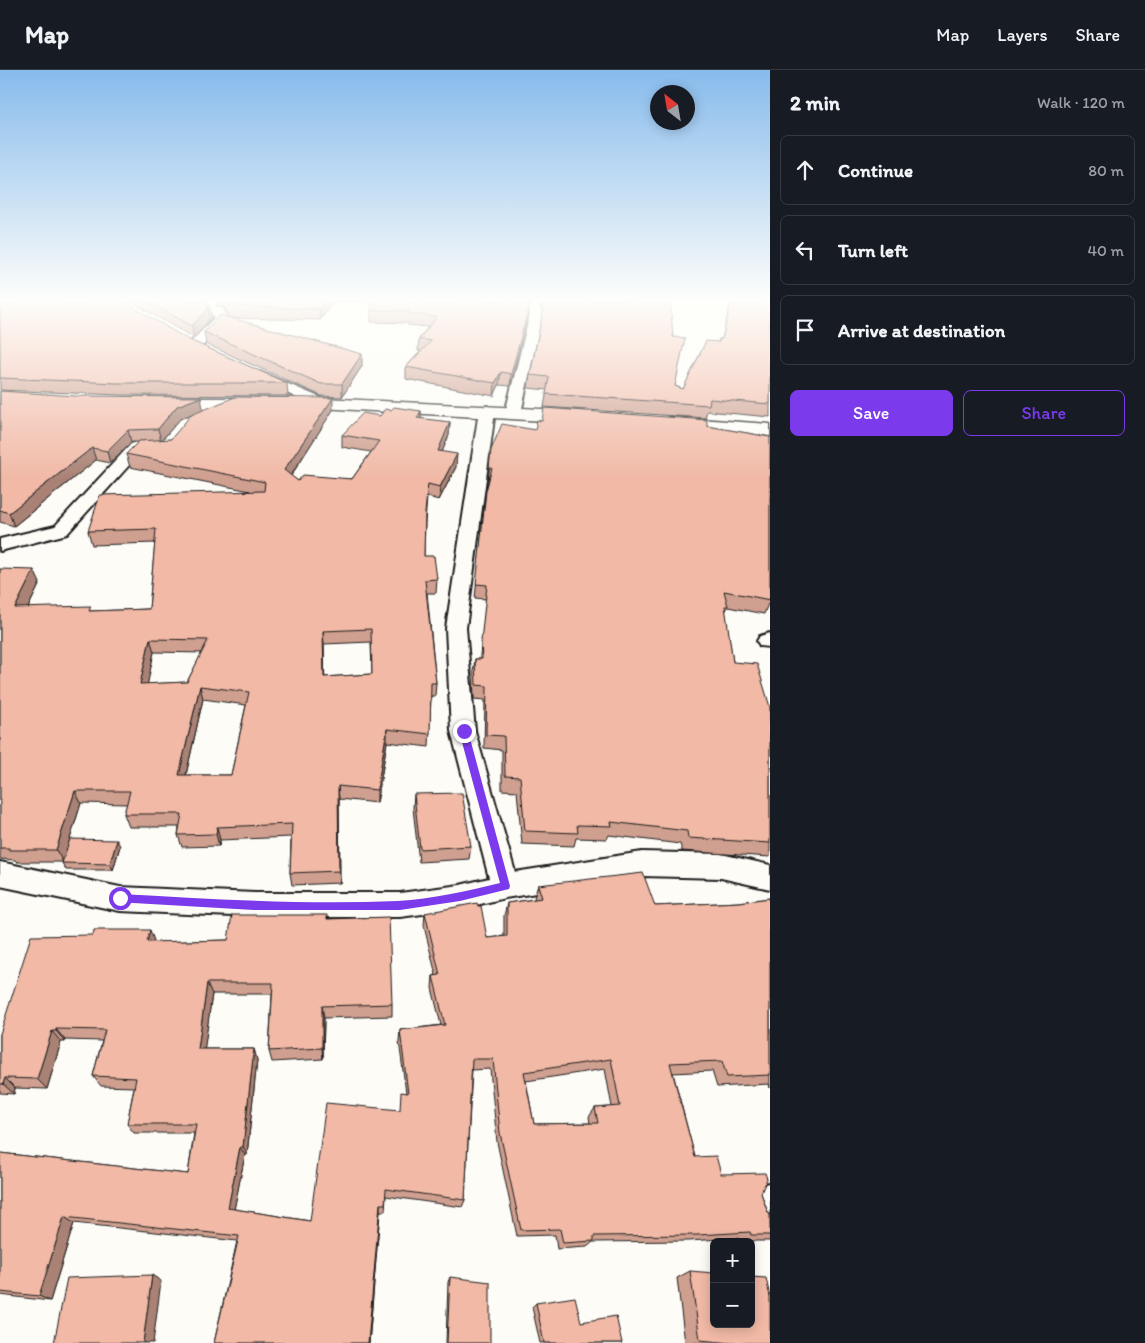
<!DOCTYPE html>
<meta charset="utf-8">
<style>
body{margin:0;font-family:Itim,sans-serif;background:#20242c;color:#f1f3f6}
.controls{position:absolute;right:15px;bottom:15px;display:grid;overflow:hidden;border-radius:8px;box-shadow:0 2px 12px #0003}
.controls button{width:45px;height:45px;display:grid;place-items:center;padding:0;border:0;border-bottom:1px solid #363941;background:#171b24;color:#f1f3f6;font:25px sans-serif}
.compass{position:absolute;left:650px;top:15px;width:45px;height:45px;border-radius:50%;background:#171b24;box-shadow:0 2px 12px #0003;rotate:329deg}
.stop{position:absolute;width:15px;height:15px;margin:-11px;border:4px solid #7c3aed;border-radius:50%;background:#fff}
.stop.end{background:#7c3aed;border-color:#fff;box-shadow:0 1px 5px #0008}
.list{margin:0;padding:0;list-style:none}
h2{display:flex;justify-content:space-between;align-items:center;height:65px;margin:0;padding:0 20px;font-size:21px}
h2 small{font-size:16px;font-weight:400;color:#9ea1a6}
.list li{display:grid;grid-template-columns:32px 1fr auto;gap:15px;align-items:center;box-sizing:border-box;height:70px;margin:0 10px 10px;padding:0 10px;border:1px solid #363941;border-radius:8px}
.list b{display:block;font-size:19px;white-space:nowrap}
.list em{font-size:16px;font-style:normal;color:#9ea1a6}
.actions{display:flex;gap:10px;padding:15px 20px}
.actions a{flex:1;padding:11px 0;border:1px solid #7c3aed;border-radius:8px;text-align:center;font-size:18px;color:#7c3aed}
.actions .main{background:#7c3aed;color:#fff}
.icon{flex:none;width:28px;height:28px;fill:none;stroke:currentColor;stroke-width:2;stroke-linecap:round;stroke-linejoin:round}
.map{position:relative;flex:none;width:770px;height:1273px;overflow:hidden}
header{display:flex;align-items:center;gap:30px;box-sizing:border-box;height:70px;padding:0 25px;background:#171b24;border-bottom:1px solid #363941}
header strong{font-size:24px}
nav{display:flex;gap:28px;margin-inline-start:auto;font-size:18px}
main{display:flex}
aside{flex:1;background:#171b24}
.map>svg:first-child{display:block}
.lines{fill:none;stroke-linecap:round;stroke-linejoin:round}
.minor-casing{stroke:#1c1c1c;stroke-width:4}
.tertiary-casing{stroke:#1c1c1c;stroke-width:3}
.minor{fill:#fdfcf7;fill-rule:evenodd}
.tertiary{fill:#fdfcf7;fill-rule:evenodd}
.wall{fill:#cf9f8f;stroke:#1c1c1c;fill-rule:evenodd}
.shaded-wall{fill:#a98274;stroke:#1c1c1c}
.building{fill:#f1b9a6;stroke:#1c1c1c;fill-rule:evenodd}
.route{fill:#7c3aed}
</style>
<header>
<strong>Map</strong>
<nav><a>Map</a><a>Layers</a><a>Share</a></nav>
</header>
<main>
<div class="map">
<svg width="770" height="1273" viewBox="0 0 770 1273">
<rect width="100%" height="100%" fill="#fdfcf7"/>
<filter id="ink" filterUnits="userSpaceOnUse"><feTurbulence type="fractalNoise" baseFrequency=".02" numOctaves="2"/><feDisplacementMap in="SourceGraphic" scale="10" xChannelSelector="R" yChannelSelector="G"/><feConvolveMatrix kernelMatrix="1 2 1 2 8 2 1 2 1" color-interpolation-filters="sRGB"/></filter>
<g filter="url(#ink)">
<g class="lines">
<g class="minor-casing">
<g id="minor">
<polygon points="207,230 219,230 215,236 223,239 228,247 200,279 190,279 188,276 190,273 215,247 202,238"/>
<polygon points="526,230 538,230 542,244 521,343 518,346 508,346 505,343 530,244"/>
<polygon points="260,302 326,330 328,333 326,336 316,336 255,309 253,306 255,303"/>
<polygon points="487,336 492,338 495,341 466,558 475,661 515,802 642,782 721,784 770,795 770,819 721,808 642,806 505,828 460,839 400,847 255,847 120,841 0,816 0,792 120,817 255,823 400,823 460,815 489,808 451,661 446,558 479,341 482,338"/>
<polygon points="137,372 159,374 161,377 159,380 141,382 67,464 0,481 0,469 55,456 131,374"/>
<polygon points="770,563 770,577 760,576 757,571 760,566"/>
<polygon points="768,1113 770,1113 770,1155 758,1149 751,1130 756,1118"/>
</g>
</g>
<g class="tertiary-casing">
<g id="tertiary">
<polygon points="164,328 321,328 580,341 587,343 589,347 587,351 580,353 321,338 164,338 158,337 155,333 158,329"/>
<polygon points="671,347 770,354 770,366 664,357 662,353 664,349"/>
</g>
</g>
<use href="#minor" class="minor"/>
<use href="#tertiary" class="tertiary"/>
</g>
<g class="wall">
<polygon points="0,230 187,269 287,313 288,326 120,325 0,320"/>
<polygon points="128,230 205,230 205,232 210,236 212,247 210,247 209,250 194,268"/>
<polygon points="217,230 366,230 363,232 334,231 320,250 230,248 225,238 218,235"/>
<polygon points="539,230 670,230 675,316 683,319 718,272 719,269 722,269 731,230 770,230 770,347 707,341 705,348 544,337 547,320 528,318 530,305 543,243"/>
<polygon points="530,233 528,244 510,316 499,315 494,326 406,309 406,297 421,281 418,281 419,269 428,257 408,255 408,253 371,252 371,240"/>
<polygon points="204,262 362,296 342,327 322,326 206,274"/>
<path d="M0,321l203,18 -23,10 -18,21 9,-1 162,-29 -42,66 7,5 54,-2 19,-27 -29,-5v-12l49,-25 30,1v8l29,3 -1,13 -7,17 14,15 -17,33 -12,-3 -2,26 -1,33 13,23 -1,14h-9l9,90 -1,13h-4l-2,51 -42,-5 -10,61 -38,-4 1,84 -48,2 -2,-12 1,-36 -71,3 -1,6 -37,1 -4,-12 1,-8h-50l-5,-13 3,-10 -46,-1 -11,36 50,7 -7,24h-47l-4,-7v-1h-45l-2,-2 -15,-1v-290l40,14 -12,25 64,3 57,-2 6,-66 -63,2 -4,-14 162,-40 -120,-24 -4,-13 12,-12h-7l-21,21 -14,-3 -82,66 -14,-4zM371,572l1,32 -48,3v-33zM154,582l48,1 -15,29 -40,2zM203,629l43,6 -15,70h-45z"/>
<polygon points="542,351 707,356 770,367 770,535 768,534 764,544 728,537 725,542 733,592 770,637 770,787 682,781 680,774 609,765 607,769 576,768 574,776 522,774 517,721 502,720 502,680 484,678 485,630 474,629 473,603 475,589 480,589 480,585 486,529 475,528 486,421 488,411 491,380 535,360"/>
<polygon points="414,724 471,776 469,789 419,792 413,738"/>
<path d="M538,815l117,21 84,-4 31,-4v190l-1,-4 -52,3 -5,-16 -39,2 22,84 26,17 40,19 7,20 2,1v27h-31l-1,-3 -50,3 -95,1 -6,5 -30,2 -2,-14 -38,1 -20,-94 -7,-73 -18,1 -7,130 -3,7 -76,-11 -1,15h-5l-11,132h-155l23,-102 -163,-18 -24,78 -50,-6v-142l188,21 6,-41h-60l-7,-9 7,-37 -33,-1 -8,-10 9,-35 -37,-1v2h-4l-14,47 -32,-1 -1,6 -14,-1v-59l155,-92 73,-2 100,-21 64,85v12l-68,2 -1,41 -51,3 -3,-11 3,-57h-60l-8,55h50l3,11 -10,95h-2l-11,54 76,12 90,-111 6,-17 -7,-52 1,-11 41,-5 -9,-37 1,-12 3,-1 -12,-49 1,-13 62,25 17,-2v-20l3,-13 28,-4 -1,-1zM605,999l7,38 -17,1 -6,9 1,6 -56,1 -8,-43z"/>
<polygon points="690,1201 770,1273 685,1273 677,1208"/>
<polygon points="450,1207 490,1273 446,1273 448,1212"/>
<polygon points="536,1233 581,1252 622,1273 540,1273 532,1237"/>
</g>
<g class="shaded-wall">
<polygon points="326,230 334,230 320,250 319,239"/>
<polygon points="530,233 528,244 510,316 511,304"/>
<polygon points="208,236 210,247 209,250 194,268 192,256"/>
<polygon points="362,284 362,296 342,327 342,314"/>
<polygon points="501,302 499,315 494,326 495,313"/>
<polygon points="201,327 203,339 180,349 161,371 158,359 177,336"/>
<polygon points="333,328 333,340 286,413 284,400"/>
<polygon points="421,341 421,354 417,348"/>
<polygon points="450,352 449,365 437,394 438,381"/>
<polygon points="128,360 131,372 110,393 107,381"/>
<polygon points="92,378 96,390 14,456 9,443"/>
<polygon points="457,384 456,397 439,430 440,417"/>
<polygon points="34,500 40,513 21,552 15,538"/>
<polygon points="323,561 324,574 325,620 324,607"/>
<polygon points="150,569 154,582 145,627 140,614"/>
<polygon points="200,616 203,629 183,718 179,705"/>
<polygon points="387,659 387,672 377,733 377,720"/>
<polygon points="338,716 339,729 340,813 339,801"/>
<polygon points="75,721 81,733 63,792 56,780"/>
<polygon points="217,757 220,770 219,776 216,764"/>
<polygon points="117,770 120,776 113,800 110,794"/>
<polygon points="150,860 155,873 147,872"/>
<polygon points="207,913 212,924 203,990 198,979"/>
<polygon points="322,936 324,948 323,989 322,978"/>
<polygon points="56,959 65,970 65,972 56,961"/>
<polygon points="52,961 61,972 47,1019 37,1009"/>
<polygon points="254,979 257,990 247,1085 243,1077"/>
<polygon points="5,1008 15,1018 14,1024 3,1014"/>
<polygon points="240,1077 245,1085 233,1145 228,1138"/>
<polygon points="380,1134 380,1141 369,1273 368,1273"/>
<polygon points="64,1147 74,1153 50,1231 39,1226"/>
<polygon points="152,1205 161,1211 153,1273 143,1273"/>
</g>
<g class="building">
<polygon points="0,230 121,230 187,269 287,313 117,313 0,308"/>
<polygon points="145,230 203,230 210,236 208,236 208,239 192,256"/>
<polygon points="225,230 326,230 319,239 228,236"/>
<polygon points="372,230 529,230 530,233 511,304 501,302 495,313 406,297 431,271 419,269 437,247 409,244 410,241 371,240"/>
<polygon points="544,230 670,230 673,267 685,268 675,316 683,319 706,271 719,272 719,269 722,269 732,230 770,230 770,334 710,329 709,335 546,324 549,307 530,305 545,233"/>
<polygon points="220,245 362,284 342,314 321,314 204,262"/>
<polygon points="0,321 76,326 201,327 177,336 158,359 128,360 107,381 92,378 9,443 0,440"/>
<path d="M235,327l98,1 -49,72 14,11 5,-6 49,4 27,-38 -37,-6 21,-22 17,3 5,-7 6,1 3,-3 27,4 -4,7 33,4 -12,29 19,3 -17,33 -12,-3 -3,29 -1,43h10l3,23 -12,1 11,103h-5l-1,51 -43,-5 -10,61 -39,-4 1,85 -49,2 2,-49 -75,3 -1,7 -38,1 4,-21h-58l6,-23h-55l-19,59h-47v-2h-9v-279l34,1 -19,38 76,-2 -2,5 60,-2 7,-80 -68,2 12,-36 164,-4 1,-9 -139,-28 13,-13 32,-2 20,-24zM371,559l1,45 -48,3 -1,-46zM150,569l58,1 -21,42 -47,2zM200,616l49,6 -18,83h-52z"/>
<polygon points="544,338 707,350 707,356 770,367 770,530 724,521 728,536 725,536 733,592 757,594 770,637 770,773 688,768 687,761 611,752 612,756 577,755 578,763 525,761 520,707 505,706 504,666 486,665 487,616 476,615 475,589 482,589 481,571 487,515 476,514 486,421 492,398 489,398 491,380 502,354 535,360 537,350 542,351"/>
<polygon points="462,723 471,776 420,779 414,724"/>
<polygon points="70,769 117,770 110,794 62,793"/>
<path d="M643,803l12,33 84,-4 31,-4v177l-43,2 -5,-16 -52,2 25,94 21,-1 5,18 44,-1 2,6 -6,14 7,20 2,1v21h-19l-1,-3 -52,3 -104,1v5l-31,2 -3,-14 -39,1 -21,-97 -7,-74h-21l-7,141 -79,-11 -1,15h-5l-12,139h-154l25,-107 -175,-19 -25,79 -39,-4v-139l188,21 8,-50h-69l9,-46 -43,-2 12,-46 -49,-1v2h-4l-15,48 -32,-1 -2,6h-3v-50l31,-98 62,-1 1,-5h56l-3,12 81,-2 4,-25h95v4l62,-2 3,87 -70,2v42l-53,3 4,-68h-66l-9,66h56l-11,98h-3l-12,61 82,13 16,-118 74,7 1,-18 7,1 -8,-63 45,-5 -12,-49 7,-1 -15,-62 52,-10 1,3h3l6,32 20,-2v-33l35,-5 -4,-13zM611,989l9,47 -25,2 3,15 -64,1 -10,-52z"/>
<polygon points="690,1201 714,1203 714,1254 751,1254 751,1207 766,1208 770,1227 770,1273 731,1273 700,1270"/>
<polygon points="152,1205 143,1273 54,1273 67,1208"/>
<polygon points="450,1207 490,1212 490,1273 447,1273"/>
<polygon points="575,1227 581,1252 616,1246 622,1273 544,1273 536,1233"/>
</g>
</g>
<linearGradient id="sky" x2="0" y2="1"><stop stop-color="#87bbec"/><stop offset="0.56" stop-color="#fefefb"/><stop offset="1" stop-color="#fefefb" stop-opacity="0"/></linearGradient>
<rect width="770" height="409" fill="url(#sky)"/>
<path class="route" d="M461,658h3l4,3 42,155 -1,3 -49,12 -60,9h-146l-138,-8v-7l4,-1c92,5 185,11 278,7 34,-2 69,-10 102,-18l-41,-152z"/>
</svg>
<div class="controls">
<button>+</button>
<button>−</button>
</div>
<svg class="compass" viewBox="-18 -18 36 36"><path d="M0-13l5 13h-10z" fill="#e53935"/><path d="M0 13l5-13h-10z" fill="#9ea1a6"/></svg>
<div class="stop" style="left:120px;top:828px"></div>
<div class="stop end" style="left:464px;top:661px"></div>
</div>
<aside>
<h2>2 min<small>Walk · 120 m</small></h2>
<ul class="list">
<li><svg class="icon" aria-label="ahead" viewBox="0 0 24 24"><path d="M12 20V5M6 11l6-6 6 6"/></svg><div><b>Continue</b></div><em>80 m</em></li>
<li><svg class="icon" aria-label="left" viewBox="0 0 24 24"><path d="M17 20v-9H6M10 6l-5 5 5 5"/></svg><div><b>Turn left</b></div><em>40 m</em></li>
<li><svg class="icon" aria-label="arrive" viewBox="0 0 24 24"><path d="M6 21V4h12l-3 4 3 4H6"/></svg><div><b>Arrive at destination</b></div></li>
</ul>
<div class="actions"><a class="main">Save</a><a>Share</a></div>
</aside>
</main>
